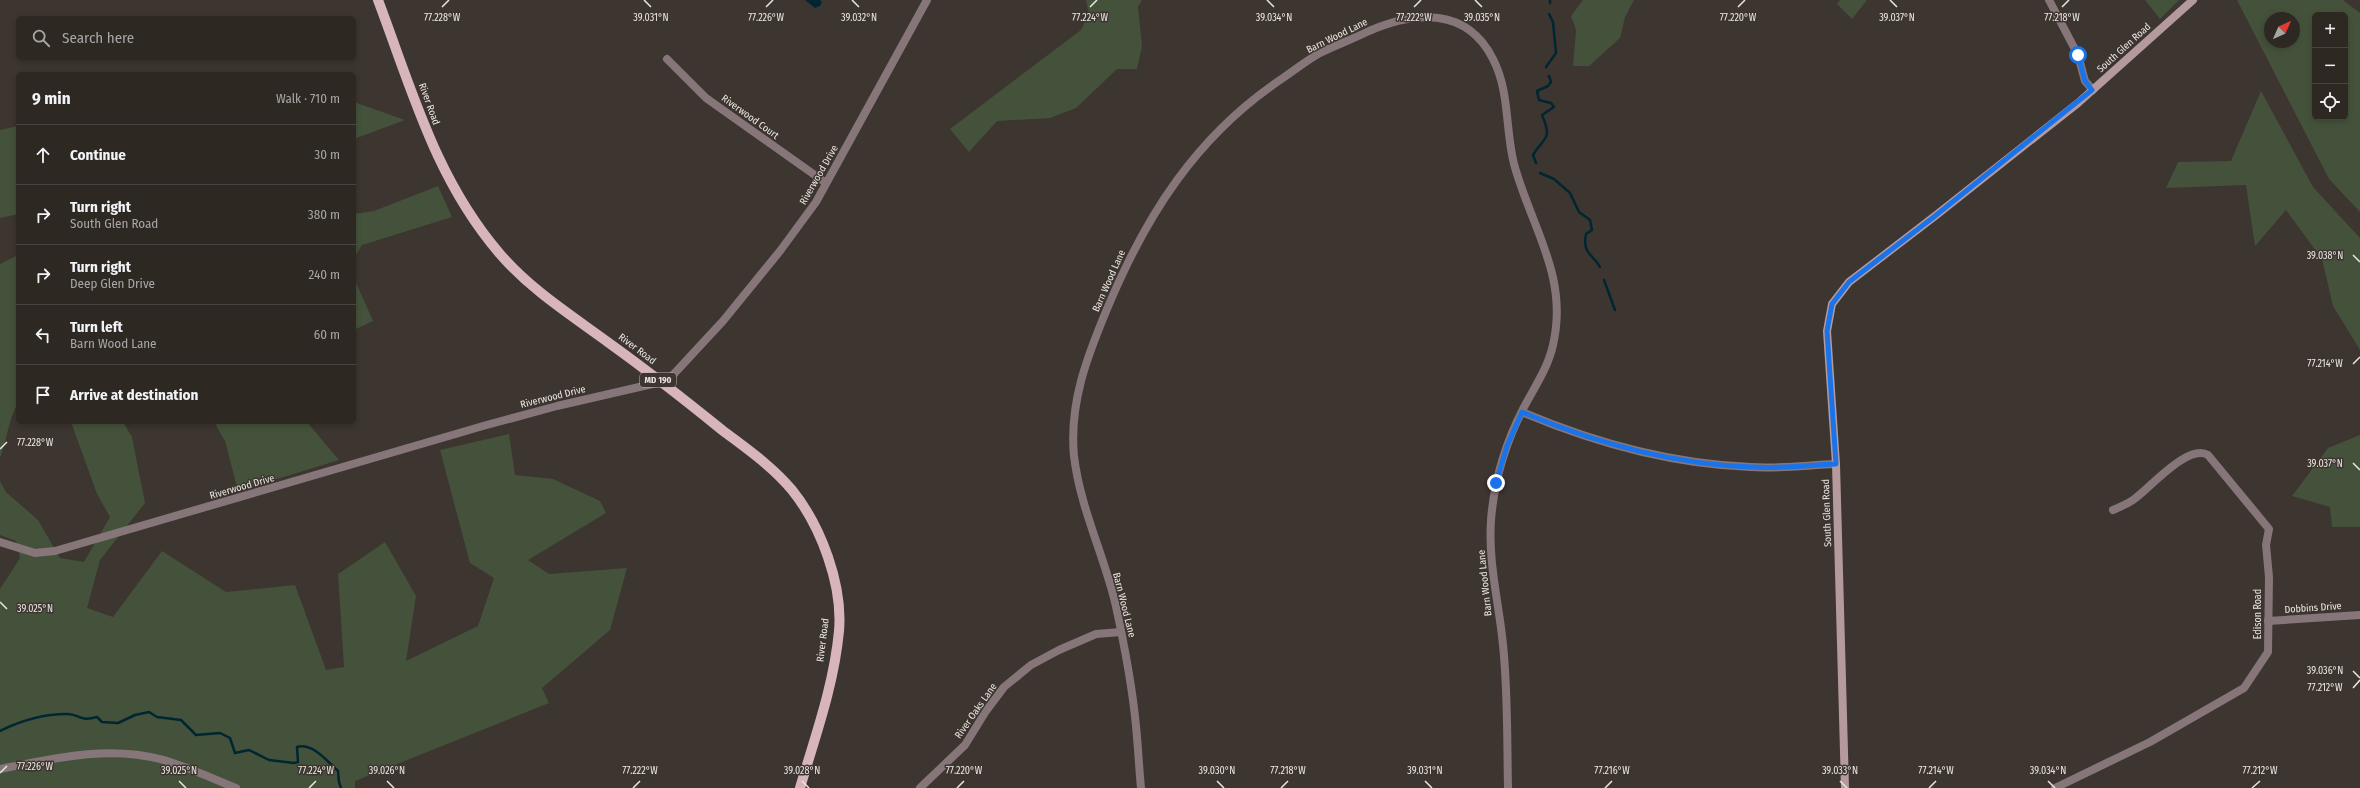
<!DOCTYPE html>
<meta charset="utf-8">
<style>
body{margin:0;font-family:"Fira Sans Condensed",sans-serif;background:#3a3430;color:#f1f3f6}
.controls{position:absolute;right:12px;top:12px;display:grid;overflow:hidden;border-radius:6px;box-shadow:0 2px 6px #0003}
.controls button{width:36px;height:36px;display:grid;place-items:center;padding:0;border:0;border-bottom:1px solid #494441;background:#2e2823;color:#f1f3f6;font:20px sans-serif}
.compass{position:absolute;left:2264px;top:12px;width:36px;height:36px;border-radius:50%;background:#2e2823;box-shadow:0 2px 6px #0003;rotate:45deg}
.stop{position:absolute;width:12px;height:12px;margin:-9px;border:3px solid #1a73e8;border-radius:50%;background:#fff}
.stop.end{background:#1a73e8;border-color:#fff;box-shadow:0 1px 4px #0008}
.list{margin:0;padding:0;list-style:none}
h2{display:flex;justify-content:space-between;align-items:center;height:52px;margin:0;padding:0 16px;font-size:17px}
h2 small{font-size:13px;font-weight:400;color:#a7a6a6}
.list li{display:grid;grid-template-columns:26px 1fr auto;gap:12px;align-items:center;box-sizing:border-box;height:60px;padding:0 16px;border-top:1px solid #494441}
.list b{display:block;font-size:15px;white-space:nowrap}
.list p{margin:0;font-size:13px;white-space:nowrap;color:#a7a6a6}
.list em{font-size:13px;font-style:normal;color:#a7a6a6}
.icon{flex:none;width:22px;height:22px;fill:none;stroke:currentColor;stroke-width:2;stroke-linecap:round;stroke-linejoin:round}
.map{position:relative;flex:none;width:2360px;height:788px;overflow:hidden}
.search{position:absolute;background:#2e2823;box-shadow:0 2px 6px #0003;left:16px;top:16px;width:340px;height:44px;display:flex;align-items:center;gap:10px;box-sizing:border-box;padding:0 14px;border-radius:6px;color:#a7a6a6;font-size:15px}
.panel{position:absolute;background:#2e2823;box-shadow:0 2px 6px #0003;left:16px;top:72px;width:340px;height:352px;border-radius:6px}
.map>svg:first-child{display:block}
.green{fill:#44523b;fill-rule:evenodd}
.water{fill:#002632}
.lines{fill:none;stroke-linecap:round;stroke-linejoin:round}
.stream{stroke:#002632;stroke-width:2.5}
.street{stroke:#877679;stroke-width:8}
.secondary{stroke:#b59a9d;stroke-width:8}
.primary{stroke:#d7b5ba;stroke-width:10}
.route{stroke:#1a73e8;stroke-width:5}
.ticks{fill:none;stroke:#ebe6e2;stroke-width:1.5}
.labels{text-anchor:middle;dominant-baseline:central;stroke-width:3;stroke-linejoin:round;paint-order:stroke}
.shield{fill:#3d352f;stroke:#b7b1ac;stroke-width:1}
.shield-label{font-size:9px;font-weight:bold;fill:#ebe6e2}
.street-label{font-size:10px;fill:#ebe6e2;stroke:#3d352f}
.ticks-label{font-size:10px;text-anchor:middle;fill:#ebe6e2;stroke:#3d352f;stroke-width:3;stroke-linejoin:round;paint-order:stroke}
</style>
<div class="map">
<svg width="2360" height="788" viewBox="0 0 2360 788">
<rect width="100%" height="100%" fill="#3d352f"/>
<g class="green">
<polygon points="1086,0 1142,0 1138,7 1142,46 1137,69 1117,69 1076,108 1050,118 997,121 969,152 950,129 1081,30 1089,13"/>
<polygon points="1583,0 1634,0 1625,17 1620,38 1589,66 1573,66 1576,30 1571,16"/>
<polygon points="1840,0 1867,0 1852,19 1837,4"/>
<polygon points="2145,0 2179,0 2160,19"/>
<path d="M2237,0h106l17,13v199l-31,-33zM2315,15h30v102h-30zM2270,18h24v24h-24z"/>
<polygon points="2261,91 2313,187 2360,238 2360,350 2333,306 2322,259 2286,210 2255,246 2246,185 2166,188 2178,162 2231,161"/>
<polygon points="354,102 405,120 354,139"/>
<polygon points="18,126 18,214 0,218 0,130"/>
<polygon points="438,186 452,217 362,245 354,258 354,214 374,211"/>
<path d="M18,255v148c-10,17 -11,37 -18,55v-194z"/>
<polygon points="354,278 373,321 354,330"/>
<polygon points="71,422 123,422 132,437 145,503 100,560 87,608 113,617 162,551 226,592 295,585 326,670 344,667 338,574 385,542 416,596 406,661 478,626 494,578 470,563 440,450 509,434 515,475 553,479 600,501 606,513 528,560 549,574 627,568 610,630 542,688 549,703 355,781 355,788 0,788 0,589 20,558 16,541 0,535 0,481 6,492 38,520 60,558 84,562 110,517 97,494"/>
<polygon points="214,422 307,422 339,460 238,491 225,441"/>
<polygon points="2360,435 2360,527 2332,527 2330,507 2292,496 2328,448"/>
</g>
<polygon class="water" points="805,0 820,0 822,2 820,6 815,8"/>
<g class="lines">
<g class="stream">
<polyline points="1550,3 1550,0"/>
<polyline points="1546,67 1556,53 1553,22 1549,14"/>
<path d="M1536,163l-3,-8c11,-19 20,-14 9,-40l12,-8 -3,-4 -12,-3 -2,-9 11,-5 3,-4 -2,-6"/>
<path d="M1540,173l14,6 16,14 9,19 11,8 2,10 -6,4c-4,20 7,20 14,33"/>
<polyline points="1604,280 1615,310"/>
<path d="M0,731c20,-10 45,-17 67,-17 13,0 11,8 30,3l5,5 16,1 17,-8 14,-3 8,5 24,3 15,15 24,-2 10,5 5,15 14,-3 20,10 25,3 4,-1 -1,-15c15,-5 31,15 41,24l1,11 2,6"/>
</g>
<g class="street">
<polyline points="2049,0 2078,55 2085,81 2093,90"/>
<polyline points="667,59 706,98 826,183"/>
<path d="M1522,412c73,31 149,52 229,55 28,2 57,-2 85,-3"/>
<polyline points="0,542 35,553 55,551 483,426 557,406 661,382 672,376 723,321 780,251 816,202 927,0"/>
<polyline points="2268,621 2360,615"/>
<path d="M0,769c51,-10 108,-24 160,-10 26,7 51,19 76,29"/>
<polyline points="920,788 965,745 986,711 1004,687 1031,665 1059,650 1096,634 1121,632"/>
<path d="M1141,788c-2,-21 -3,-42 -5,-62 -4,-42 -12,-83 -21,-124 -12,-49 -35,-95 -41,-146 -5,-53 13,-99 33,-147 39,-94 90,-174 176,-231 12,-8 24,-18 37,-25 16,-8 33,-14 49,-22 46,-20 98,-24 124,28 17,33 12,70 21,105 17,63 55,112 39,181 -5,23 -19,43 -30,64 -18,35 -29,73 -32,111 -3,43 8,83 12,125 5,47 4,96 5,143"/>
<path d="M2055,788l95,-46 94,-54 24,-36 1,-75 -3,-32 3,-16 -61,-74c-20,-12 -59,34 -75,45 -6,4 -13,7 -20,10"/>
</g>
<polyline class="secondary" points="1845,788 1836,464 1827,331 1832,304 1849,282 1935,216 2078,103 2193,0"/>
<path class="primary" d="M378,0c34,90 58,180 122,254 31,36 71,61 109,89 39,28 76,57 113,87 25,19 50,36 70,60 29,36 51,95 47,141 -5,54 -24,106 -39,157"/>
</g>
<g class="lines">
<path class="route" d="M1496,483l11,-37 15,-34c73,31 149,52 229,55 28,2 57,-2 85,-3l-9,-133 5,-27 17,-22 86,-66 157,-126 -7,-9 -7,-26"/>
</g>
<path class="ticks" d="M644,0l7,7M852,0l7,7M1267,0l7,7M1475,0l7,7M1890,0l7,7M442,7l7,-7M766,7l7,-7M1090,7l7,-7M1414,7l7,-7M1738,7l7,-7M2062,7l7,-7M2353,255l7,7M2353,364l7,-7M0,449l7,-7M2353,463l7,7M0,602l7,7M2353,671l7,7M2353,688l7,-8M0,773l7,-7M179,781l7,7M387,781l7,7M802,781l7,7M1217,781l7,7M1425,781l7,7M1840,781l7,7M2048,781l7,7M309,788l7,-7M633,788l7,-7M957,788l7,-7M1281,788l7,-7M1605,788l7,-7M1929,788l7,-7M2252,788l8,-7"/>
<g class="labels">
<rect class="shield" x="640" y="373" width="36" height="14" rx="3"/>
<g class="shield-label">
<text x="658" y="380">MD 190</text>
</g>
<g class="street-label">
<text transform="translate(1337 36) rotate(-26)">Barn Wood Lane</text>
<text transform="translate(2124 48) rotate(-42)">South Glen Road</text>
<text transform="translate(429 104) rotate(70)">River Road</text>
<text transform="translate(750 117) rotate(36)">Riverwood Court</text>
<text transform="translate(819 175) rotate(-60)">Riverwood Drive</text>
<text transform="translate(1109 281) rotate(-66)">Barn Wood Lane</text>
<text transform="translate(637 349) rotate(37)">River Road</text>
<text transform="translate(553 397) rotate(-14)">Riverwood Drive</text>
<text transform="translate(242 487) rotate(-16)">Riverwood Drive</text>
<text transform="translate(1827 513) rotate(-92)">South Glen Road</text>
<text transform="translate(1485 583) rotate(-96)">Barn Wood Lane</text>
<text transform="translate(1124 605) rotate(76)">Barn Wood Lane</text>
<text transform="translate(2313 608) rotate(-4)">Dobbins Drive</text>
<text transform="translate(2258 614) rotate(-90)">Edison Road</text>
<text transform="translate(823 640) rotate(-83)">River Road</text>
<text transform="translate(976 711) rotate(-55)">River Oaks Lane</text>
</g>
</g>
<g class="ticks-label">
<text x="442" y="21">77.228°W</text>
<text x="651" y="21">39.031°N</text>
<text x="766" y="21">77.226°W</text>
<text x="859" y="21">39.032°N</text>
<text x="1090" y="21">77.224°W</text>
<text x="1274" y="21">39.034°N</text>
<text x="1414" y="21">77.222°W</text>
<text x="1482" y="21">39.035°N</text>
<text x="1738" y="21">77.220°W</text>
<text x="1897" y="21">39.037°N</text>
<text x="2062" y="21">77.218°W</text>
<text x="2325" y="259">39.038°N</text>
<text x="2325" y="367">77.214°W</text>
<text x="35" y="446">77.228°W</text>
<text x="2325" y="467">39.037°N</text>
<text x="35" y="612">39.025°N</text>
<text x="2325" y="674">39.036°N</text>
<text x="2325" y="691">77.212°W</text>
<text x="35" y="770">77.226°W</text>
<text x="179" y="774">39.025°N</text>
<text x="316" y="774">77.224°W</text>
<text x="640" y="774">77.222°W</text>
<text x="964" y="774">77.220°W</text>
<text x="1288" y="774">77.218°W</text>
<text x="1612" y="774">77.216°W</text>
<text x="1936" y="774">77.214°W</text>
<text x="2260" y="774">77.212°W</text>
<text x="387" y="774">39.026°N</text>
<text x="802" y="774">39.028°N</text>
<text x="1217" y="774">39.030°N</text>
<text x="1425" y="774">39.031°N</text>
<text x="1840" y="774">39.033°N</text>
<text x="2048" y="774">39.034°N</text>
</g>
</svg>
<div class="controls">
<button>+</button>
<button>−</button>
<button><svg class="icon" aria-label="locate" viewBox="0 0 24 24"><circle cx="12" cy="12" r="6"/><path d="M12 2v4M12 18v4M2 12h4M18 12h4"/></svg></button>
</div>
<svg class="compass" viewBox="-18 -18 36 36"><path d="M0-13l5 13h-10z" fill="#e53935"/><path d="M0 13l5-13h-10z" fill="#a7a6a6"/></svg>
<div class="stop" style="left:2078px;top:55px"></div>
<div class="stop end" style="left:1496px;top:483px"></div>
<div class="search"><svg class="icon" aria-label="search" viewBox="0 0 24 24"><circle cx="10" cy="10" r="6"/><path d="M15 15l6 6"/></svg>Search here</div>
<section class="panel">
<h2>9 min<small>Walk · 710 m</small></h2>
<ul class="list">
<li><svg class="icon" aria-label="ahead" viewBox="0 0 24 24"><path d="M12 20V5M6 11l6-6 6 6"/></svg><div><b>Continue</b></div><em>30 m</em></li>
<li><svg class="icon" aria-label="right" viewBox="0 0 24 24"><path d="M7 20v-9h11M14 6l5 5-5 5"/></svg><div><b>Turn right</b><p>South Glen Road</p></div><em>380 m</em></li>
<li><svg class="icon" aria-label="right" viewBox="0 0 24 24"><path d="M7 20v-9h11M14 6l5 5-5 5"/></svg><div><b>Turn right</b><p>Deep Glen Drive</p></div><em>240 m</em></li>
<li><svg class="icon" aria-label="left" viewBox="0 0 24 24"><path d="M17 20v-9H6M10 6l-5 5 5 5"/></svg><div><b>Turn left</b><p>Barn Wood Lane</p></div><em>60 m</em></li>
<li><svg class="icon" aria-label="arrive" viewBox="0 0 24 24"><path d="M6 21V4h12l-3 4 3 4H6"/></svg><div><b>Arrive at destination</b></div></li>
</ul>
</section>
</div>
